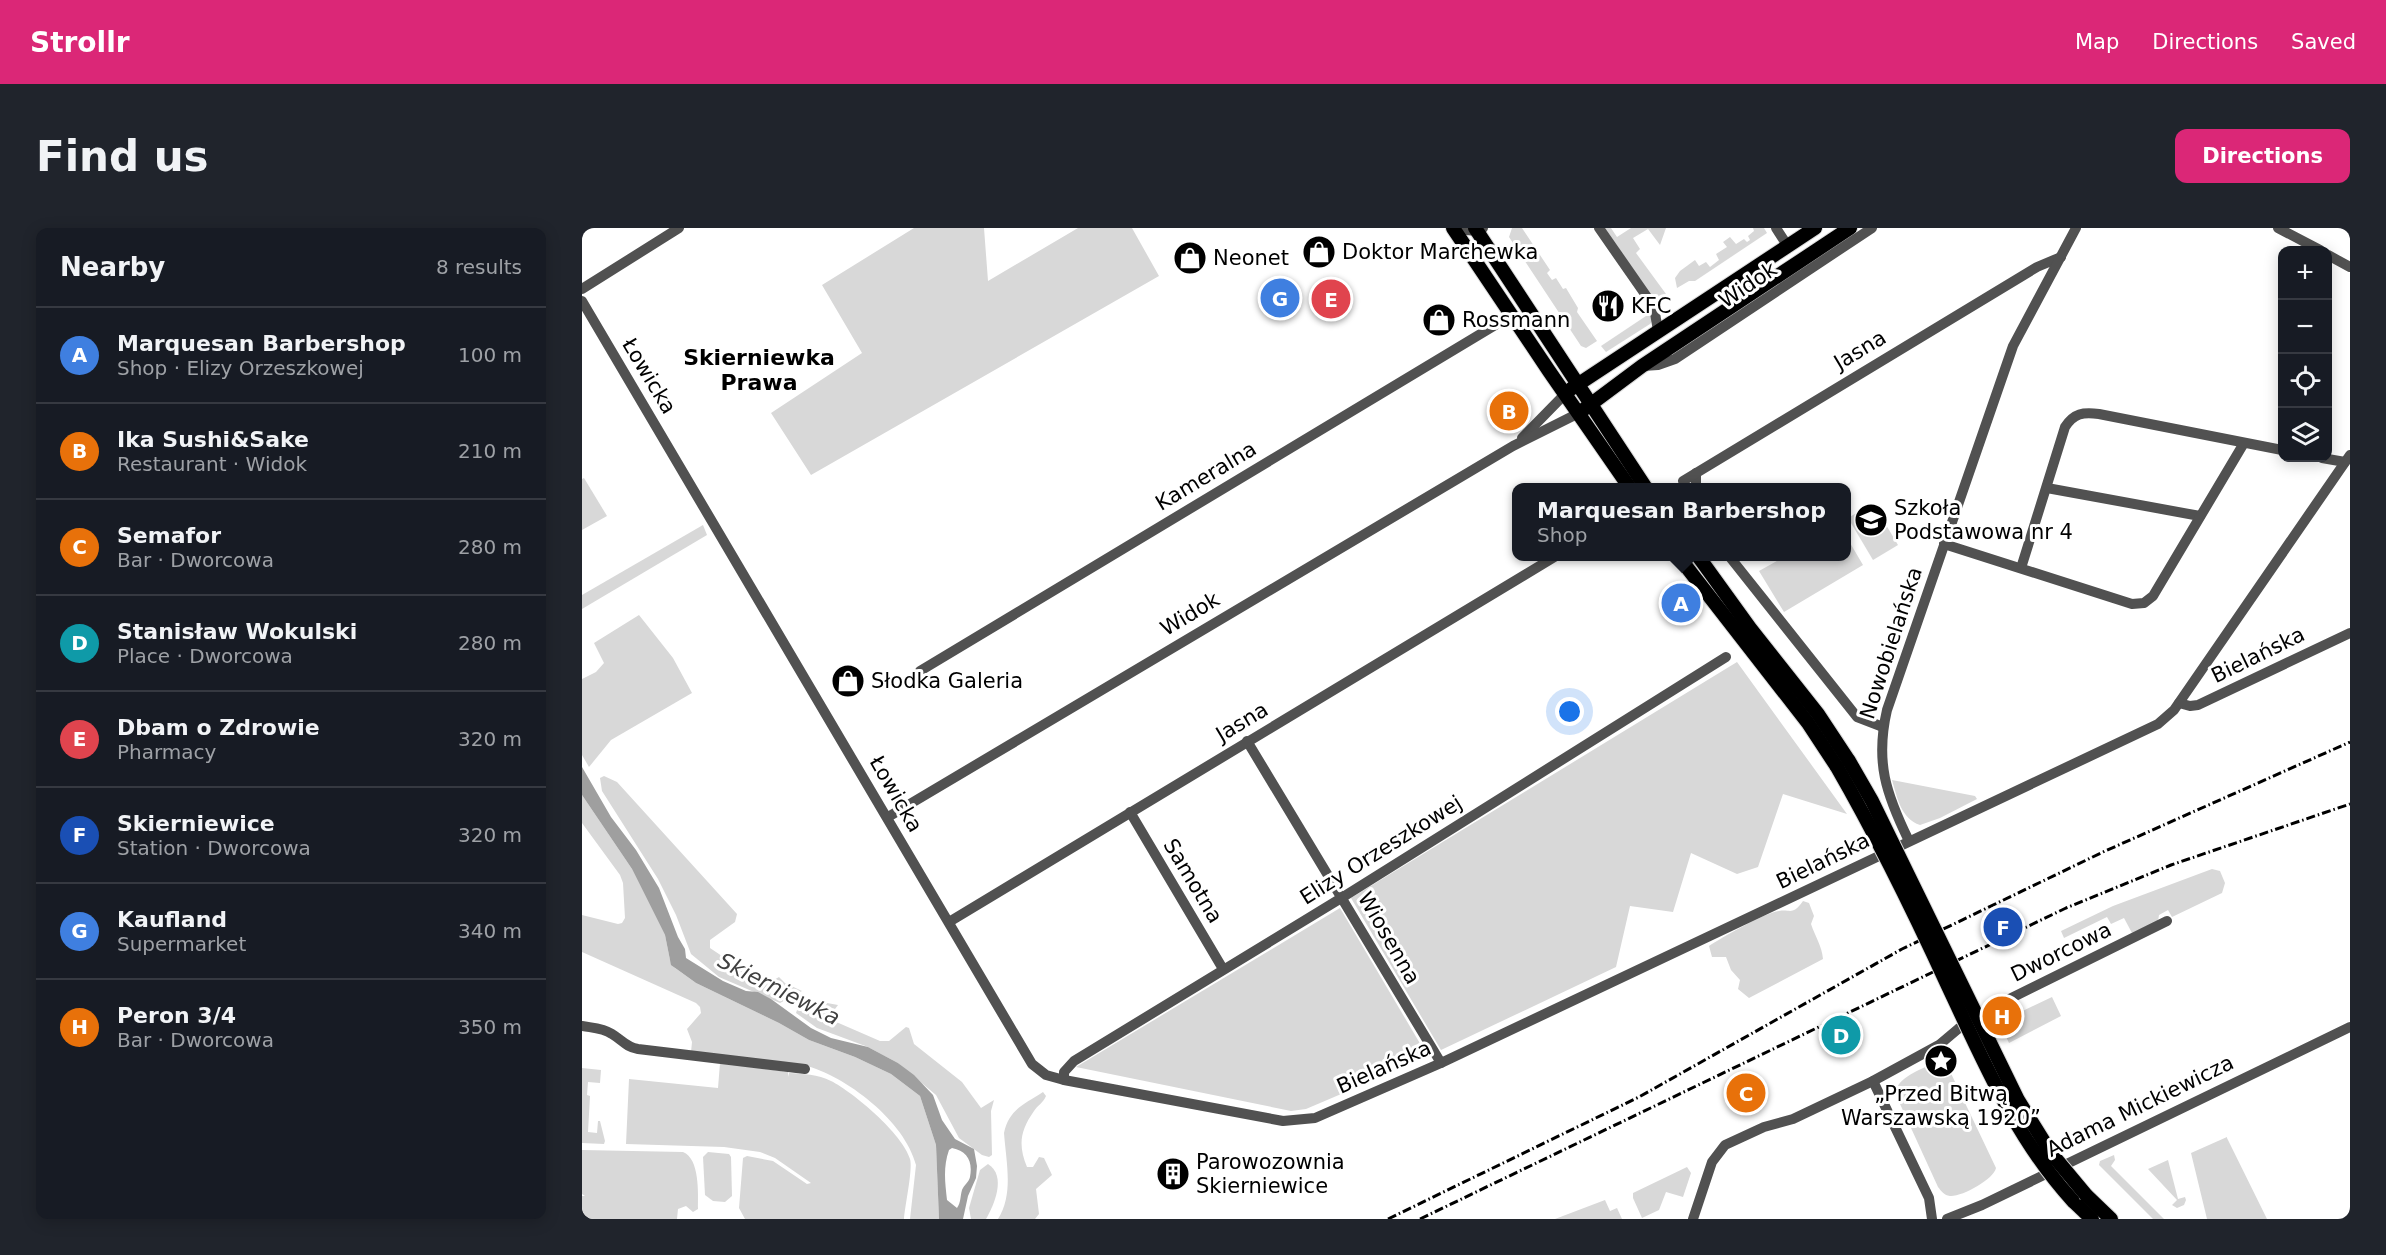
<!DOCTYPE html>
<meta charset="utf-8">
<style>
body{margin:0;font-family:"DejaVu Sans",sans-serif;background:#20242c;color:#f1f3f6}
.controls{position:absolute;right:18px;top:18px;display:grid;overflow:hidden;border-radius:12px;box-shadow:0 3px 15px #0003}
.controls button{width:54px;height:54px;display:grid;place-items:center;padding:0;border:0;border-bottom:2px solid #363941;background:#171b24;color:#f1f3f6;font:30px sans-serif}
.you{position:absolute;left:988px;top:484px;width:21px;height:21px;margin:-15px;border:4px solid #fff;border-radius:50%;background:#1a73e8;box-shadow:0 0 0 9px #1a73e833}
.badge{display:grid;place-items:center;width:39px;height:39px;border-radius:50%;background:#db2777;color:#fff;font-size:20px;font-weight:700}
.pin{position:absolute;translate:-50% -50%;border:3px solid #fff;box-shadow:0 2px 6px #0006}
.popup{position:absolute;left:930px;top:255px;width:339px;height:78px;box-sizing:border-box;display:grid;place-content:center;border-radius:12px;background:#171b24;filter:drop-shadow(0 2px 4px #0005);font-size:20px;white-space:nowrap;color:#9ea1a6}
.popup b{font-size:22px;color:#f1f3f6}
.popup::after{content:'';position:absolute;left:50%;top:100%;margin-left:-12px;border:12px solid transparent;border-top-color:#171b24}
.list{margin:0;padding:0;list-style:none}
h2{display:flex;justify-content:space-between;align-items:center;height:78px;margin:0;padding:0 24px;font-size:26px}
h2 small{font-size:20px;font-weight:400;color:#9ea1a6}
.list li{display:grid;grid-template-columns:39px 1fr auto;gap:18px;align-items:center;box-sizing:border-box;height:96px;padding:0 24px;border-top:2px solid #363941}
.list b{display:block;font-size:22px;white-space:nowrap}
.list p{margin:0;font-size:20px;white-space:nowrap;color:#9ea1a6}
.list em{font-size:20px;font-style:normal;color:#9ea1a6}
.icon{flex:none;width:33px;height:33px;fill:none;stroke:currentColor;stroke-width:2;stroke-linecap:round;stroke-linejoin:round}
.map{position:relative;flex:none;width:1768px;height:991px;overflow:hidden;border-radius:12px}
header{display:flex;align-items:center;gap:36px;box-sizing:border-box;height:84px;padding:0 30px;background:#db2777;color:#fff}
header strong{font-size:28px}
nav{display:flex;gap:33px;margin-inline-start:auto;font-size:21px}
.intro{display:flex;align-items:center;justify-content:space-between;box-sizing:border-box;height:144px;padding:0 36px}
h1{margin:0;font-size:42px}
.button{padding:15px 27px;border-radius:12px;background:#db2777;color:#fff;font-size:21px;font-weight:700}
main{display:flex;gap:36px;padding:0 36px}
aside{flex:1;background:#171b24;border-radius:12px;box-shadow:0 3px 15px #0003}
.map>svg:first-child{display:block}
.green{fill:#d8d8d8}
.water{fill:#9f9f9f;fill-rule:evenodd}
.lines{fill:none;stroke-linecap:round;stroke-linejoin:round}
.major-casing{stroke:#dbdbdb;stroke-width:16}
.minor{stroke:#515151;stroke-width:10}
.major{stroke:#000;stroke-width:14}
.rail{stroke:#000;stroke-width:3;stroke-dasharray:9 3 1.5 3;stroke-linecap:butt}
.major-bridge-casing{stroke:#dbdbdb;stroke-width:16;stroke-linecap:butt}
.major-bridge{stroke:#000;stroke-width:14}
.labels{text-anchor:middle;dominant-baseline:central;stroke-width:6;stroke-linejoin:round;paint-order:stroke}
.poi-label{font-size:21px;fill:#000;stroke:#fff;text-anchor:start}
.street-label{font-size:21px;fill:#000;stroke:#fff}
.neighbourhood-label{font-size:22px;font-weight:bold;fill:#000;stroke:#fff}
.water-label{font-size:22px;font-style:italic;fill:#404040;stroke:#fff}
</style>
<header>
<strong>Strollr</strong>
<nav><a>Map</a><a>Directions</a><a>Saved</a></nav>
</header>
<div class="intro"><h1>Find us</h1><a class="button">Directions</a></div>
<main>
<aside>
<h2>Nearby<small>8 results</small></h2>
<ul class="list">
<li><span class="badge" style="background:#3f7fe0">A</span><div><b>Marquesan Barbershop</b><p>Shop · Elizy Orzeszkowej</p></div><em>100 m</em></li>
<li><span class="badge" style="background:#e8710a">B</span><div><b>Ika Sushi&amp;Sake</b><p>Restaurant · Widok</p></div><em>210 m</em></li>
<li><span class="badge" style="background:#e8710a">C</span><div><b>Semafor</b><p>Bar · Dworcowa</p></div><em>280 m</em></li>
<li><span class="badge" style="background:#0f9aa8">D</span><div><b>Stanisław Wokulski</b><p>Place · Dworcowa</p></div><em>280 m</em></li>
<li><span class="badge" style="background:#e0444e">E</span><div><b>Dbam o Zdrowie</b><p>Pharmacy</p></div><em>320 m</em></li>
<li><span class="badge" style="background:#1a4fb4">F</span><div><b>Skierniewice</b><p>Station · Dworcowa</p></div><em>320 m</em></li>
<li><span class="badge" style="background:#3f7fe0">G</span><div><b>Kaufland</b><p>Supermarket</p></div><em>340 m</em></li>
<li><span class="badge" style="background:#e8710a">H</span><div><b>Peron 3/4</b><p>Bar · Dworcowa</p></div><em>350 m</em></li>
</ul>
</aside>
<div class="map">
<svg width="1768" height="991" viewBox="0 0 1768 991">
<rect width="100%" height="100%" fill="#fff"/>
<g class="green">
<polygon points="332,0 402,0 406,53 496,0 550,0 577,48 229,247 189,185 280,125 240,57"/>
<polygon points="930,0 940,0 968,42 965,45 970,52 974,50 981,61 984,60 996,80 995,84 1015,113 1004,120 999,118 927,9"/>
<polygon points="1023,0 1029,0 1035,9 1049,0 1084,0 1078,17 1066,1 1051,10 1058,21 1054,25 1084,66 1073,73"/>
<polygon points="1171,0 1182,0 1185,5 1113,53 1107,53 1095,60 1093,50 1098,43 1113,32 1117,38 1124,34 1128,39 1137,32 1134,26 1145,19 1141,14 1148,9 1154,16 1162,11 1165,14 1168,12 1166,8 1172,3"/>
<polygon points="1070,84 1071,92 1068,96 1024,124 1019,118"/>
<polygon points="2,250 25,288 0,302 0,251"/>
<polygon points="1291,275 1316,317 1291,332 1266,290"/>
<polygon points="121,297 125,307 0,381 0,367"/>
<polygon points="1264,308 1281,337 1202,384 1177,343 1202,329 1264,328"/>
<polygon points="57,387 91,430 110,465 29,512 7,539 0,527 0,451 14,444 22,435 12,415"/>
<polygon points="1155,434 1265,586 1201,566 1176,639 1155,646 1109,625 1091,684 1048,678 1034,739 859,822 769,670"/>
<polygon points="22,548 35,554 155,686 153,694 128,712 128,720 183,757 197,749 203,755 220,763 198,775 137,749 109,726 94,687 76,651 20,563 18,550"/>
<path d="M1310,552l83,16 2,3 -37,19 -20,7c-19,-6 -23,-28 -28,-45z"/>
<path d="M0,567l50,74 33,66 5,25 5,8 21,15 83,40 30,17 46,17 36,17 29,22 16,49 3,74h-29l6,-54c-11,-44 -70,-89 -112,-100l-113,-13 1,-10 -5,-13 14,-16 -1,-6 -4,-4 -114,-51v-37l36,9 4,-1 3,-5 -2,-35 -3,-8 -38,-52z"/>
<polygon points="1630,641 1638,643 1643,655 1640,665 1590,689 1586,682 1577,687 1576,693 1550,705 1542,690 1529,696 1525,689 1482,710 1479,703 1531,678"/>
<path d="M1221,673l6,2 5,13 -3,8c4,12 11,22 12,35l-74,39 -11,-9 2,-9 -9,-10 -5,-13h-14l-3,-11c12,-8 57,-34 70,-35 12,-2 13,5 24,-10z"/>
<polygon points="758,680 846,829 724,881 709,883 494,839"/>
<polygon points="1470,769 1479,788 1427,815 1418,796 1426,792 1426,790"/>
<polygon points="245,775 256,777 250,785 252,793 298,813 307,813 324,799 327,800 332,816 380,854 399,880 412,872 409,883 410,927 407,929 400,927 377,910 354,867 316,835 286,819 235,800 214,785 215,782 225,783"/>
<path d="M1360,834l5,3 49,103c-2,11 -34,29 -46,28 -6,-1 -8,-4 -12,-9l-43,-94c2,-16 32,-28 47,-31z"/>
<path d="M138,835l68,9v5l1,-4c14,1 29,1 42,8 22,11 72,53 79,78 3,10 -5,46 -6,60h-159l-6,-11 4,-50 4,-2 26,5 34,23 4,-1 -36,-25 -15,-6 -36,-5 -98,-3 3,-65 89,9z"/>
<polygon points="0,840 19,842 18,855 6,854 5,867 8,868 6,904 15,905 16,893 18,893 23,913 22,916 0,915"/>
<path d="M461,864l3,4c-3,7 -8,9 -12,15 -14,20 -16,34 -7,56h6l6,-10 5,1 8,17 -16,14 3,25 -4,5h-37c16,-25 8,-58 6,-86 5,-24 21,-29 39,-41z"/>
<polygon points="1645,909 1645,910 1685,991 1625,991 1609,925"/>
<path d="M0,922l101,2c17,7 15,41 15,57l-5,3 -7,-6 -8,3 -1,10h-95v-23h3l-3,-2z"/>
<polygon points="126,924 147,926 149,929 150,968 143,974 131,973 123,967 121,929"/>
<polygon points="1532,927 1533,932 1529,938 1582,991 1571,991 1517,937 1518,933"/>
<polygon points="1586,932 1596,971 1603,969 1604,972 1602,977 1595,980 1590,977 1595,972 1566,941"/>
<path d="M406,936c19,12 6,41 -2,55h-15l-2,-11 11,-38z"/>
<polygon points="1105,939 1109,945 1101,969 1084,964 1077,982 1060,990 1051,970 1051,965"/>
<polygon points="1023,972 1028,983 1035,980 1040,991 973,991"/>
</g>
<path class="water" d="M0,539l29,50 25,33 23,38 19,49 7,12 1,9 37,23 23,10 12,1 13,7 40,29 20,10 37,9 30,16 16,12 19,20 9,25 13,19 19,10 3,17 -1,12 -8,18 -5,23h-24l-3,-74 -16,-49 -29,-22 -36,-17 -46,-17 -30,-17 -83,-40 -25,-18 -6,-30 -33,-66 -50,-74zM370,920c15,3 21,13 18,29 -1,5 -6,8 -8,13 -2,7 -1,12 -5,18l-10,-8c-2,-18 -4,-33 2,-50z"/>
<g class="lines">
<g class="major-casing">
<g id="major">
<polyline points="871,0 967,143 1048,260"/>
<polyline points="893,0 1064,260"/>
<polyline points="989,161 1233,0"/>
<polyline points="997,185 1060,138 1268,0"/>
<polyline points="1096,328 1226,495 1255,539"/>
<polyline points="1116,328 1168,400 1236,486 1267,533"/>
<polyline points="1504,967 1529,991"/>
<polyline points="1491,973 1510,991"/>
</g>
</g>
<g class="minor">
<polyline points="1017,0 1072,79 1076,103"/>
<polyline points="1194,0 1205,17"/>
<polyline points="1696,0 1738,22"/>
<polyline points="872,1 896,3 901,0"/>
<polyline points="1746,27 1768,39"/>
<polyline points="0,61 97,0"/>
<polyline points="0,73 450,836 464,847 482,852 701,893 733,890 859,835 1576,496 1592,482 1768,227"/>
<polyline points="1061,138 1076,137 1093,131 1290,0"/>
<polyline points="940,210 983,166"/>
<polyline points="1740,230 1763,234"/>
<polyline points="1114,245 1114,260"/>
<polyline points="1101,253 1455,39 1479,29"/>
<polyline points="1465,260 1618,288"/>
<polyline points="1362,316 1550,376 1562,375 1571,368 1662,215"/>
<polyline points="1147,328 1275,489 1301,499"/>
<path d="M1439,340l44,-141c9,-14 18,-15 34,-13l183,36"/>
<polyline points="338,443 930,87"/>
<polyline points="1597,475 1608,478 1616,477 1768,405"/>
<polyline points="665,513 859,835"/>
<polyline points="548,584 641,741"/>
<polyline points="306,589 931,218 997,185"/>
<path d="M1327,613c-23,-47 -34,-79 -22,-131l126,-364 63,-118"/>
<polyline points="367,694 974,328"/>
<path d="M0,798c11,2 21,2 30,8 10,6 14,13 26,15l167,20"/>
<polyline points="482,852 482,844 492,833 761,669 1144,429"/>
<polyline points="1291,853 1347,970 1350,991"/>
<polyline points="1111,991 1130,934 1143,917 1182,899 1211,891 1291,853 1357,817 1376,801 1401,784 1585,693"/>
<polyline points="1365,991 1400,977 1768,799"/>
</g>
<use href="#major" class="major"/>
<g class="rail">
<polyline points="806,991 1057,869 1320,721 1521,624 1768,514"/>
<polyline points="838,991 1484,680 1589,637 1768,576"/>
</g>
<g class="major-bridge-casing">
<g id="major-bridge">
<polyline points="1267,533 1290,573 1436,872 1469,925 1504,967"/>
<path d="M1255,539c41,71 77,145 111,219 36,76 68,153 125,215"/>
</g>
</g>
<use href="#major-bridge" class="major-bridge"/>
</g>
<defs>
<g id="shop-disc" transform="scale(1.725)"><circle r="9.5" fill="#000" stroke="#fff"/><path d="M-5-2.5h2.3a2.7 3.5 0 0 1 5.4 0H5L5.5 6h-11ZM-1.5-2.5h3a1.5 2.3 0 0 0-3 0Z" fill="#fff"/></g>
<g id="restaurant-disc" transform="scale(1.725)"><circle r="9.5" fill="#000" stroke="#fff"/><path d="M-5-6h1v4h1v-4h1v4h1v-4h1v5L-1.5 .5V6h-2V.5L-5-1ZM5-6V6H3V1.5H1.5Q1.5-4 5-6Z" fill="#fff"/></g>
<g id="school-disc" transform="scale(1.725)"><circle r="9.5" fill="#000" stroke="#fff"/><path d="M0-5L7-2L0 1L-7-2ZM-4 1L0 2.5L4 1V4Q0 6-4 4Z" fill="#fff"/></g>
<g id="sight-disc" transform="scale(1.725)"><circle r="9.5" fill="#000" stroke="#fff"/><path d="M0-6L1.8-2.2L6-1.7L2.9 1.2L3.7 5.4L0 3.3L-3.7 5.4L-2.9 1.2L-6-1.7L-1.8-2.2Z" fill="#fff"/></g>
<g id="building-disc" transform="scale(1.725)"><circle r="9.5" fill="#000" stroke="#fff"/><path d="M-4-6H4V6H1V3H-1V6H-4ZM-2.5-4.3h1.7v1.8h-1.7ZM.8-4.3h1.7v1.8H.8ZM-2.5-1h1.7V.8h-1.7ZM.8-1h1.7V.8H.8Z" fill="#fff"/></g>
</defs>
<g fill-rule="evenodd">
<use href="#shop-disc" x="737" y="24"/>
<use href="#shop-disc" x="608" y="30"/>
<use href="#restaurant-disc" x="1026" y="78"/>
<use href="#shop-disc" x="857" y="92"/>
<use href="#school-disc" x="1289" y="292"/>
<use href="#shop-disc" x="266" y="453"/>
<use href="#sight-disc" x="1359" y="833"/>
<use href="#building-disc" x="591" y="946"/>
</g>
<g class="labels">
<g class="poi-label">
<text x="760" y="24">Doktor Marchewka</text>
<text x="631" y="30">Neonet</text>
<text x="1049" y="78">KFC</text>
<text x="880" y="92">Rossmann</text>
<text x="1312" y="280">Szkoła<tspan x="1312" dy="24">Podstawowa nr 4</tspan></text>
<text x="289" y="453">Słodka Galeria</text>
<text x="1359" y="866" text-anchor="middle">„Przed Bitwą<tspan x="1359" dy="24">Warszawską 1920”</tspan></text>
<text x="614" y="934">Parowozownia<tspan x="614" dy="24">Skierniewice</tspan></text>
</g>
<g class="street-label">
<text transform="translate(1166 57) rotate(-34)">Widok</text>
<text transform="translate(1278 122) rotate(-31)">Jasna</text>
<text transform="translate(67 148) rotate(59)">Łowicka</text>
<text transform="translate(624 248) rotate(-31)">Kameralna</text>
<text transform="translate(608 386) rotate(-31)">Widok</text>
<text transform="translate(1309 415) rotate(-72)">Nowobielańska</text>
<text transform="translate(1676 427) rotate(-26)">Bielańska</text>
<text transform="translate(660 494) rotate(-31)">Jasna</text>
<text transform="translate(314 566) rotate(60)">Łowicka</text>
<text transform="translate(799 622) rotate(-32)">Elizy Orzeszkowej</text>
<text transform="translate(1241 633) rotate(-26)">Bielańska</text>
<text transform="translate(611 653) rotate(59)">Samotna</text>
<text transform="translate(807 710) rotate(60)">Wiosenna</text>
<text transform="translate(1479 724) rotate(-26)">Dworcowa</text>
<text transform="translate(802 839) rotate(-24)">Bielańska</text>
<text transform="translate(1558 878) rotate(-26)">Adama Mickiewicza</text>
</g>
<g class="neighbourhood-label">
<text x="177" y="129">Skierniewka<tspan x="177" dy="25">Prawa</tspan></text>
</g>
<g class="water-label">
<text transform="translate(197 761) rotate(27)">Skierniewka</text>
</g>
</g>
</svg>
<div class="controls">
<button>+</button>
<button>−</button>
<button><svg class="icon" aria-label="locate" viewBox="0 0 24 24"><circle cx="12" cy="12" r="6"/><path d="M12 2v4M12 18v4M2 12h4M18 12h4"/></svg></button>
<button><svg class="icon" aria-label="layers" viewBox="0 0 24 24"><path d="M12 4l9 5-9 5-9-5zM3 14l9 5 9-5"/></svg></button>
</div>
<div class="you"></div>
<div class="pin badge" style="left:1099px;top:375px;background:#3f7fe0">A</div>
<div class="popup"><b>Marquesan Barbershop</b>Shop</div>
<div class="pin badge" style="left:927px;top:183px;background:#e8710a">B</div>
<div class="pin badge" style="left:1164px;top:865px;background:#e8710a">C</div>
<div class="pin badge" style="left:1259px;top:807px;background:#0f9aa8">D</div>
<div class="pin badge" style="left:749px;top:71px;background:#e0444e">E</div>
<div class="pin badge" style="left:1421px;top:699px;background:#1a4fb4">F</div>
<div class="pin badge" style="left:698px;top:70px;background:#3f7fe0">G</div>
<div class="pin badge" style="left:1420px;top:788px;background:#e8710a">H</div>
</div>
</main>
